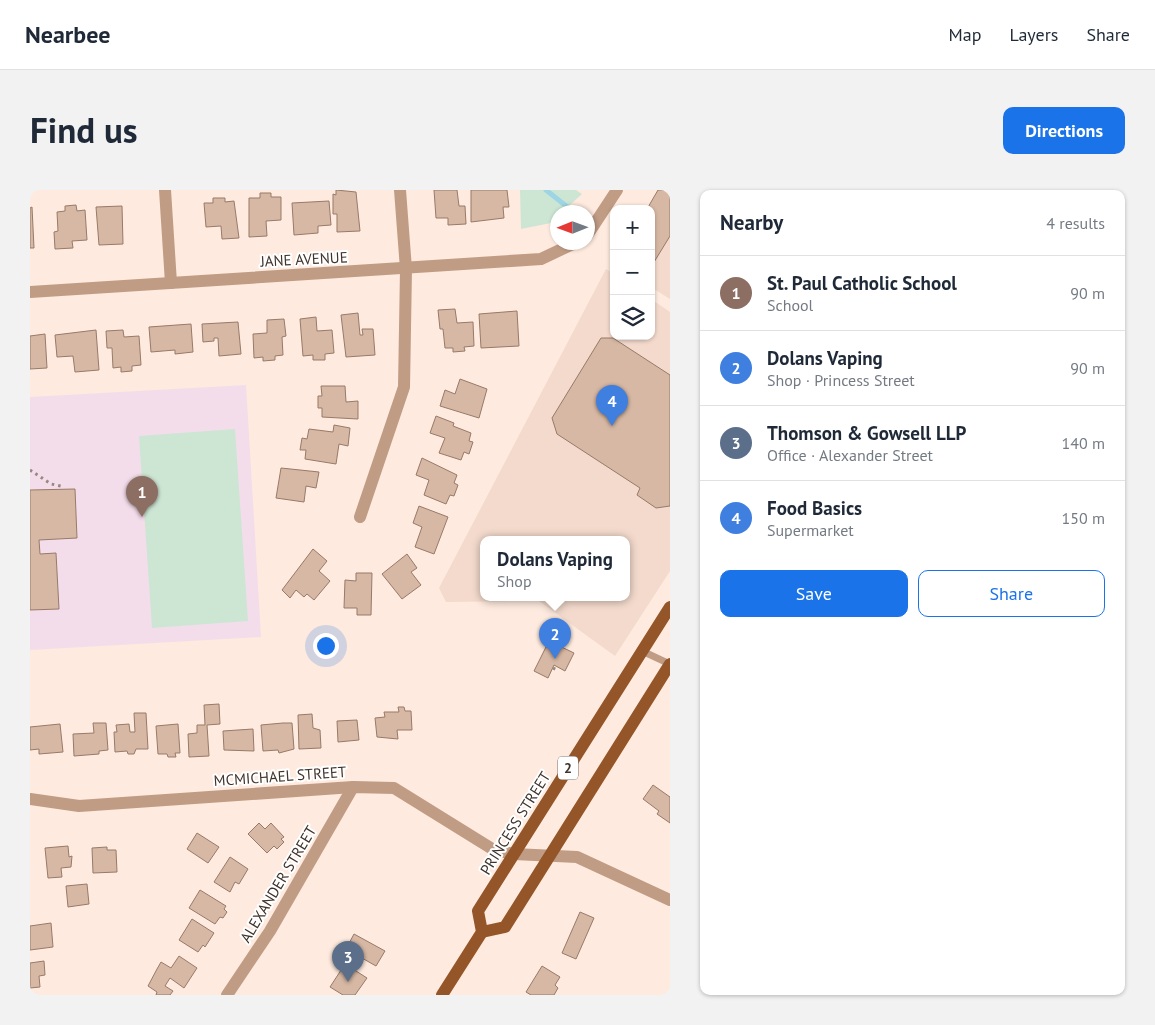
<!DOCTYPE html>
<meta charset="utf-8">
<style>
body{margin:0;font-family:"PT Sans",sans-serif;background:#f2f2f3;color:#1f2937}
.controls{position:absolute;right:15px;top:15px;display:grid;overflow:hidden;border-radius:10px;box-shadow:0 1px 4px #0004}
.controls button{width:45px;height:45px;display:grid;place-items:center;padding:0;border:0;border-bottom:1px solid #e0e1e3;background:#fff;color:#1f2937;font:25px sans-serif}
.compass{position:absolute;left:520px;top:15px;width:45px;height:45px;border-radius:50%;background:#fff;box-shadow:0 1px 4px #0004;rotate:269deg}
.you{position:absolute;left:295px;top:455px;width:18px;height:18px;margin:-12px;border:4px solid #fff;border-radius:50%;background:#1a73e8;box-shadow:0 0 0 8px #1a73e833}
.badge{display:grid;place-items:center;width:32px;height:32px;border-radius:50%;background:#1a73e8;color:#fff;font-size:16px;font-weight:700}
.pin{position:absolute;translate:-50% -41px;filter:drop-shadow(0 1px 2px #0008)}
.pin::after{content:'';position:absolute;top:26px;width:18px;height:15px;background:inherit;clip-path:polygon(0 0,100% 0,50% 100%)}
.popup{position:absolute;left:450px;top:346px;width:150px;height:65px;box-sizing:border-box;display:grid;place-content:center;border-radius:10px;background:#fff;filter:drop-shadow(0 1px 4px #0005);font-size:16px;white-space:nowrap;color:#747a83}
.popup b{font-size:19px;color:#1f2937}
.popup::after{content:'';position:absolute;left:50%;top:100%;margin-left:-10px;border:10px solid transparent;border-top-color:#fff}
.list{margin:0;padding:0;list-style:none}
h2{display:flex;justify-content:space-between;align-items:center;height:65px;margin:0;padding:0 20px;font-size:21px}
h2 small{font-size:16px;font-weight:400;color:#747a83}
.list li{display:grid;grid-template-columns:32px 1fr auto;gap:15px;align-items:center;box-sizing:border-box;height:75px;padding:0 20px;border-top:1px solid #e0e1e3}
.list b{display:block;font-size:19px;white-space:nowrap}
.list p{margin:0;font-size:16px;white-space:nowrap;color:#747a83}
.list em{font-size:16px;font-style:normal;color:#747a83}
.actions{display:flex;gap:10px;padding:15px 20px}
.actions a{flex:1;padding:11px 0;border:1px solid #1a73e8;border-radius:10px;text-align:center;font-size:18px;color:#1a73e8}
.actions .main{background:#1a73e8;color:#fff}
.icon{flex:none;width:28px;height:28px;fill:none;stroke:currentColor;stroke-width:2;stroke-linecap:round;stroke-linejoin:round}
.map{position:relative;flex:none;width:640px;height:805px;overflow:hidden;border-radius:10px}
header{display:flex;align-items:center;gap:30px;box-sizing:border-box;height:70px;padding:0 25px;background:#fff;border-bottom:1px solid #e0e1e3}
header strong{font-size:24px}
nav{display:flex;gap:28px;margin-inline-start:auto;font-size:18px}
.intro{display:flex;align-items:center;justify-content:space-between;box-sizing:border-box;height:120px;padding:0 30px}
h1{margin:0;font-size:35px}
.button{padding:12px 22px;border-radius:10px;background:#1a73e8;color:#fff;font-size:18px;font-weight:700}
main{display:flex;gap:30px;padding:0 30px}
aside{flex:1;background:#fff;border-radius:10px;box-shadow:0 1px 4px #0004}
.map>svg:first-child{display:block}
.built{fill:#f3dacc;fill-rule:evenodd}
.education{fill:#f3ddeb}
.green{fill:#cde6d4}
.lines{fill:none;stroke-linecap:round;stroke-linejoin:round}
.stream{stroke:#9ed5e4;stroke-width:5}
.building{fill:#d7b8a4;stroke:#977a68}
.path{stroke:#97887e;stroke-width:3;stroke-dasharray:2.5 4;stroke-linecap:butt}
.service{stroke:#c09c85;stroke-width:7}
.minor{stroke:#c09c85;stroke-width:12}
.primary{stroke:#945628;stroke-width:12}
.labels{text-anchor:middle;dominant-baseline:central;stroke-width:4;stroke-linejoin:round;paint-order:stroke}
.shield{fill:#fff;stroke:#79706b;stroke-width:1}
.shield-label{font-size:14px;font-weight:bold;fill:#3f332b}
.street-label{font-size:15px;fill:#3f332b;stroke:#fff}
</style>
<header>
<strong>Nearbee</strong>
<nav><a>Map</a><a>Layers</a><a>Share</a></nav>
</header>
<div class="intro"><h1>Find us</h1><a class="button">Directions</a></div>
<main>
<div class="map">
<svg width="640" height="805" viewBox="0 0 640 805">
<rect width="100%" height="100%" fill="#feeade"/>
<g class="built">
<polygon points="640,0 640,109 621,97 621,32"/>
<path d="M576,79l8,5v62h37v-37l19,13v259l-55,85 -76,-55 -93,1 -7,-14zM454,350h142v58h-142z"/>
</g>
<polygon class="education" points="216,195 231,447 0,460 0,207"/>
<g class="green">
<polygon points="490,0 546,0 552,4 532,22 528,22 527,27 521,33 491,39"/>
<polygon points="205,239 218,431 122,438 109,246"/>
</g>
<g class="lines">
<polyline class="stream" points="516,0 540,19"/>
</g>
<g class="building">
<polygon points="306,0 326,2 330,41 307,42 307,24 303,24 303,4 306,5"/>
<polygon points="404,0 427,0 429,16 435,16 436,34 418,35 418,28 406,28"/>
<polygon points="441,0 477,0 479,17 473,17 474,28 441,32"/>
<polygon points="628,0 640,0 640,46 621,77 621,19 617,19"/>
<polygon points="230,3 241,3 241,7 251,7 251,30 236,31 237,46 219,47 219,8 230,8"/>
<polygon points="183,8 195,8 195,12 204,11 209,48 192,49 191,36 176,37 174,13 183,13"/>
<polygon points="299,11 301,35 288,36 288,43 264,45 262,13"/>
<polygon points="46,15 47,21 55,20 57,50 42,51 43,58 25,59 24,42 28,41 27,22 35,21 35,16"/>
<polygon points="92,16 93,54 69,55 66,17"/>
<polygon points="2,17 4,58 0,58 0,18"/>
<polygon points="425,119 427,133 443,132 444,156 434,157 435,161 423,162 423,158 415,158 413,139 410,139 408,120"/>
<polygon points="487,121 489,156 451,158 449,124"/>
<polygon points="328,123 330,145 333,145 332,139 343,139 345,165 316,167 311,125"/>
<polygon points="286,127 287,141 302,140 304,163 295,164 295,170 283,170 283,165 273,166 270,129"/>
<polygon points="254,129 256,146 252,147 253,165 245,166 245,170 233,171 233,167 224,168 223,144 237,143 237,130"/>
<polygon points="208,132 211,164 189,166 188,148 184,148 184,151 173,152 172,134"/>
<polygon points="161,134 163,162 145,164 145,160 121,162 119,137"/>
<polygon points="66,140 69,180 45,182 43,166 27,167 25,145"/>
<polygon points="93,140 94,147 109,146 111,175 102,176 102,181 91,182 91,177 83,178 82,158 77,158 76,141"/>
<polygon points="15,144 17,178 0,179 0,146"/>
<polygon points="571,148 583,148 640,185 640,316 626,318 607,305 610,298 527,244 522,228"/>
<polygon points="430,189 457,199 449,228 410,216 415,200 425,204"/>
<polygon points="291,196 315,196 316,212 328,211 328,229 292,227 292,218 288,218 288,206 292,206"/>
<polygon points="406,226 424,233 423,236 441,243 439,251 443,252 439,264 434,262 431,270 409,263 415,248 400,243"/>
<polygon points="304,235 320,238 318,256 309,254 306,274 275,269 276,260 270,260 272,248 277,249 279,239 303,242"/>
<polygon points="392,268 427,285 424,293 428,295 424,306 420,305 416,314 394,305 399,290 386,285"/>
<polygon points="251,278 289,282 286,298 276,296 274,312 246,308"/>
<polygon points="45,299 47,348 9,350 10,364 26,363 29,419 0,420 0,300"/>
<polygon points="389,316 418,327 404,364 385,357 392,337 383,333"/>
<polygon points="283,359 297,371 289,381 300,391 284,410 277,404 274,407 266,400 260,408 252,400"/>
<polygon points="377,364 387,378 381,382 391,395 372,409 352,384"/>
<polygon points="326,383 342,383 341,425 327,425 327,418 314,418 315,390 326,391"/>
<polygon points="519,451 544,463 535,481 524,475 518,488 504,481"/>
<polygon points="189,514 190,534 177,535 179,566 159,567 158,544 167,543 167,535 175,535 174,515"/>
<polygon points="368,517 374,517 375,521 381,521 382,540 367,540 368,549 347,547 345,528 355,527 354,522 369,522"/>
<polygon points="104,523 116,523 118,559 106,559 104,564 98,564 97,561 85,562 84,542 87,542 86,535 99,534 100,542 105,542"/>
<polygon points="282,524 283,538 290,540 291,558 269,559 268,525"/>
<polygon points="327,530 329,550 308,552 307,531"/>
<polygon points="63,533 76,533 78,560 69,561 69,564 44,566 43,544 64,543"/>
<polygon points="253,533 262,533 264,559 249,563 248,560 233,561 231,535"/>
<polygon points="30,534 33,562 9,564 9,559 0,560 0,537"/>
<polygon points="148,534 150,563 145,563 146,567 138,567 137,564 128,564 126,536"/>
<polygon points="223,539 224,561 194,560 193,541"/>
<polygon points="623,595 640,607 640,633 627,624 629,621 613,609"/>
<polygon points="229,633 235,639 241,633 254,647 251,649 254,652 247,659 244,656 237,663 218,644"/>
<polygon points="167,643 189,657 178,673 157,659"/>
<polygon points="38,656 39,667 42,666 41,677 31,678 32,687 18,688 15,658"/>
<polygon points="77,657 77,660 86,660 87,682 63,683 62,658"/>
<polygon points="200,667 218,679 209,694 205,692 200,702 184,692"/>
<polygon points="57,694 59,714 38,717 36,696"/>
<polygon points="170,700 196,716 194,719 197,722 193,728 190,727 185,734 159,718"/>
<polygon points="550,722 564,728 546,769 532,763"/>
<polygon points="162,729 184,743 175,757 173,755 168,762 149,750"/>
<polygon points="21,733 23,757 0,760 0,736"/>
<polygon points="324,744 355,761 346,776 316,759"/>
<polygon points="149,766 167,778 154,798 140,788 135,796 143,801 140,805 126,805 127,802 118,796 127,779 131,772 141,778"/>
<polygon points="14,771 15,785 9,786 10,797 0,798 0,773"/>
<polygon points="315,774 337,788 325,805 313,805 300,797"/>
<polygon points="512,776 530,787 525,795 528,798 524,805 501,805 496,802"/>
</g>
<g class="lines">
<g class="path">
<polyline points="0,280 21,294 31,296"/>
<polyline points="523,478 527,480"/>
</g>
<polyline class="service" points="612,461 640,474"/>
<g class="minor">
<polyline points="135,0 141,93"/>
<polyline points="558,44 587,0"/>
<polyline points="0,102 511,69 547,52"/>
<polyline points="330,327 374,197 376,79 370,0"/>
<polyline points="0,609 49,616 323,597 364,598 464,660 484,664 547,667 640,710"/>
<polyline points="197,805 240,741 323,597"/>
</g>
<g class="primary">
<polyline points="452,742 475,737 640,474"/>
<polyline points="412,805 452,742 448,721 640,417"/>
</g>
</g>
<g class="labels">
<rect class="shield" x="528" y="566.5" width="20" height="23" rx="4"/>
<g class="shield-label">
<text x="538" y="578">2</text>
</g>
<g class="street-label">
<text transform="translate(274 69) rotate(-3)">JANE AVENUE</text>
<text transform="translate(250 586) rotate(-4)">MCMICHAEL STREET</text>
<text transform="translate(485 633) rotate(-58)">PRINCESS STREET</text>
<text transform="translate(248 694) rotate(-59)">ALEXANDER STREET</text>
</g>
</g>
</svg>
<div class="controls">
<button>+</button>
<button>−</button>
<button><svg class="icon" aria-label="layers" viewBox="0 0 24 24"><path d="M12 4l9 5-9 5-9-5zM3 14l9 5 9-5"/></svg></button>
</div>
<svg class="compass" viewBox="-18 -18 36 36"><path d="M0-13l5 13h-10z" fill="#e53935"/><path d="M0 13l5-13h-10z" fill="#747a83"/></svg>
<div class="you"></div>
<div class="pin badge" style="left:112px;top:327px;background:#8d6e63">1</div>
<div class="pin badge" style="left:525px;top:469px;background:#3f7fe0">2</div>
<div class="popup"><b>Dolans Vaping</b>Shop</div>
<div class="pin badge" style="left:318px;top:792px;background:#5c6f8a">3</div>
<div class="pin badge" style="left:582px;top:236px;background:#3f7fe0">4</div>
</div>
<aside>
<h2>Nearby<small>4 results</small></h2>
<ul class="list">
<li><span class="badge" style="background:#8d6e63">1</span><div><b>St. Paul Catholic School</b><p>School</p></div><em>90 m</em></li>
<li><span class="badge" style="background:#3f7fe0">2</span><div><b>Dolans Vaping</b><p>Shop · Princess Street</p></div><em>90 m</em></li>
<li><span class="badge" style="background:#5c6f8a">3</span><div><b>Thomson &amp; Gowsell LLP</b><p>Office · Alexander Street</p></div><em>140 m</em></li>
<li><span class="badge" style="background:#3f7fe0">4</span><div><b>Food Basics</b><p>Supermarket</p></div><em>150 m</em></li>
</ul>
<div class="actions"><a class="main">Save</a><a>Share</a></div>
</aside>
</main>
